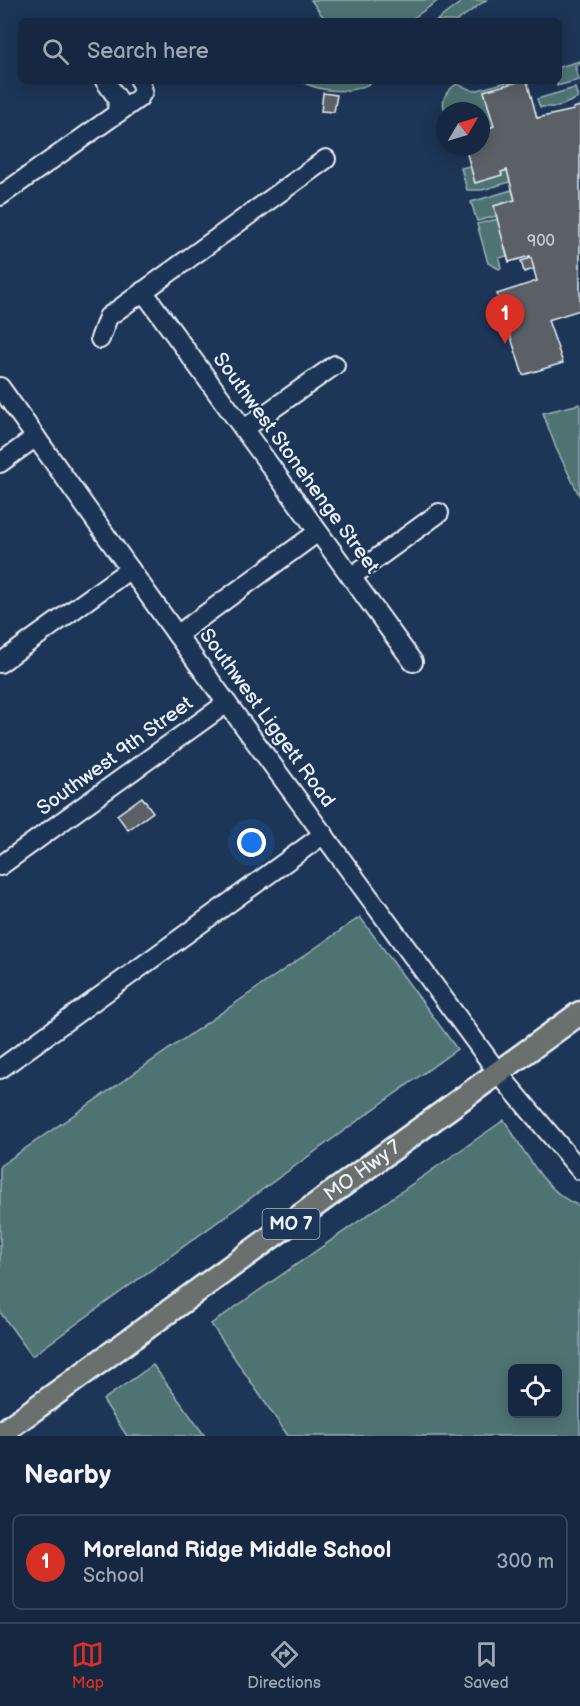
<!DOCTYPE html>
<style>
body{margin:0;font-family:"Balsamiq Sans",sans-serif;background:#23344c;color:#f1f3f6}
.controls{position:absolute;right:18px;bottom:18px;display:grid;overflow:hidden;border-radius:9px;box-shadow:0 3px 15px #0003}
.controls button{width:54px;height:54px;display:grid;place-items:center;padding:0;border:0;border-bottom:2px solid #35445a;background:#162841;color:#f1f3f6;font:30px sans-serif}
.compass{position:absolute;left:436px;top:102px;width:54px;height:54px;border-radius:50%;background:#162841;box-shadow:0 3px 15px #0003;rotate:52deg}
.you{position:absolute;left:252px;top:843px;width:21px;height:21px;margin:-15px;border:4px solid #fff;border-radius:50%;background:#1a73e8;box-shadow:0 0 0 9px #1a73e833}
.badge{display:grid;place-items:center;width:39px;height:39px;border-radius:50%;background:#d93025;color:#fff;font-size:20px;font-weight:700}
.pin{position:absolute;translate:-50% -50px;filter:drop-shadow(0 2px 3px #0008)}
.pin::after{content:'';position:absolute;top:32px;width:21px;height:18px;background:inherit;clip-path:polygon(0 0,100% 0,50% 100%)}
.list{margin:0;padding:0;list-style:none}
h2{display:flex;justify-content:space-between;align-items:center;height:78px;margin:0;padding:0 24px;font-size:26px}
h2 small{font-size:20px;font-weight:400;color:#9ea6b1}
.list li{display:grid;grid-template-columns:39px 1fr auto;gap:18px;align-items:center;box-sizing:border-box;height:96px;margin:0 12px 12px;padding:0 12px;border:2px solid #35445a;border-radius:9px}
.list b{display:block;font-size:22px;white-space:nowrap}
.list p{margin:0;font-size:20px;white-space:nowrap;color:#9ea6b1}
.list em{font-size:20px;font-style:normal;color:#9ea6b1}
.icon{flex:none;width:33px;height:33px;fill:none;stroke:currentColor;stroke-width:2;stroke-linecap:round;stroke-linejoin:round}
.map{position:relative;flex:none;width:580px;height:1436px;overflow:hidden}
.search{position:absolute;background:#162841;box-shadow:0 3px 15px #0003;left:18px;right:18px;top:18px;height:66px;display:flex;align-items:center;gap:15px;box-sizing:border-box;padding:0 21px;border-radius:9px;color:#9ea6b1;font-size:22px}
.sheet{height:186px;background:#162841}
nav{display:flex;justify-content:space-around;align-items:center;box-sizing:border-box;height:84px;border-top:2px solid #35445a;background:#162841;font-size:16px;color:#9ea6b1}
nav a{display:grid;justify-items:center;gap:3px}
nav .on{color:#d93025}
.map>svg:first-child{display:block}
.green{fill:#507373;stroke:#9cb2b6;stroke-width:1.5;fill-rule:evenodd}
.building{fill:#5a6066;stroke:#e8f1f8;stroke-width:1.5}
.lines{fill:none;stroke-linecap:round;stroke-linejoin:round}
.minor-casing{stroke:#e8f1f8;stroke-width:22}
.major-casing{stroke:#e8f1f8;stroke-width:27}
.minor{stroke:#1d3557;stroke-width:18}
.major{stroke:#6b706d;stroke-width:22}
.labels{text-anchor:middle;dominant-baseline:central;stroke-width:4.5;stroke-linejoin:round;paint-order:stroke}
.number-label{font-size:16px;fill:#c4cdd4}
.shield{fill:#1d3557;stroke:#abb9c8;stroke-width:1.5}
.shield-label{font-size:18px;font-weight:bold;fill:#e8f1f8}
.street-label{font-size:20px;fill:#e8f1f8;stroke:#1d3557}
</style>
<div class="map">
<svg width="580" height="1436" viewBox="0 0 580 1436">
<rect width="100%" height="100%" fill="#1d3557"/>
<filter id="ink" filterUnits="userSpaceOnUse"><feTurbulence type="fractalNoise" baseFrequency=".0167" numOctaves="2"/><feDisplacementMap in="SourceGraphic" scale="12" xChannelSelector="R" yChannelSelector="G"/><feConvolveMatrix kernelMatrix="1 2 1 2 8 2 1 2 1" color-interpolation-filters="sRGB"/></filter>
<g filter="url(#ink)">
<g class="green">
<polygon points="311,0 439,0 409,21 326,21"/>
<polygon points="464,0 486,0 457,21 436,21"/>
<polygon points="580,61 580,64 575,66 579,80 557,86 559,67"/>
<path d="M300,81h74c-20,14 -51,12 -74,0z"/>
<path d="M510,81h11l-37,10 10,35 -13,5v-20h-36c-5,-12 1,-20 12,-27l17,7z"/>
<polygon points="575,88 578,98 558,107 540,107 537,99"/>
<polygon points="470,166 501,172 507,170 510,182 482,190 467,190 461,168"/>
<polygon points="512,190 515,200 494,206 497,216 477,221 471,202"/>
<polygon points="498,219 507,256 499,258 501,268 499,269 488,263 477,224"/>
<polygon points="580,404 580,497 556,448 543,413"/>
<polygon points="360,917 457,1049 32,1356 0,1312 0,1166"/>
<path d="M504,1120c20,29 41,74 76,86v230h-292l-77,-112zM512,1368h46v46h-46z"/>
<polygon points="153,1365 205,1436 127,1436 103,1400"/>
</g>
<g class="building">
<polygon points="521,81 527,81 537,118 574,110 573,108 580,106 580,310 548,320 563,363 523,375 497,294 537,281 530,256 509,262 499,226 494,206 515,200 507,170 501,172 502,175 475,183 465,147 481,147 481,131 494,126 484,91"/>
<polygon points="323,93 337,95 334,112 321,111"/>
<polygon points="531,258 534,269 524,272 521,261"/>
<polygon points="142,797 153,812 128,830 117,815"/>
</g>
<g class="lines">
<g class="minor-casing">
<g id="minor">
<polyline points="105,81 118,99 117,112"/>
<polyline points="0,196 139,98 143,91 140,81"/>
<polyline points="143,291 413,662"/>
<polyline points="100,339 108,317 326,159"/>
<polyline points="0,387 177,635 499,1074 580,1170"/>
<polyline points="244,429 335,365"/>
<polyline points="0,463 36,437"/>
<polyline points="351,577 439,513"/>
<polyline points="177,635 318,532"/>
<polyline points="0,663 130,569"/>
<polyline points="0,866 227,703"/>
<polyline points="0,1069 324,834"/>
</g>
</g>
<g class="major-casing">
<g id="major">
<path id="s1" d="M0,1434l580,-421"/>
</g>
</g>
<use href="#minor" class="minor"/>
<use href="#major" class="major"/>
</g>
</g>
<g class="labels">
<g class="number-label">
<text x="541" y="241">900</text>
</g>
<rect class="shield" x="262.5" y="1209" width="57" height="30" rx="4.5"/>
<g class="shield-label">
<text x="291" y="1224">MO 7</text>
</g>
<g class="street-label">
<text transform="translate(296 463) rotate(54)">Southwest Stonehenge Street</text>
<text transform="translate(267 718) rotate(54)">Southwest Liggett Road</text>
<text transform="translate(115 756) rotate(-36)">Southwest 9th Street</text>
<text stroke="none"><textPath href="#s1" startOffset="448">MO Hwy 7</textPath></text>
</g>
</g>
</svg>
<div class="controls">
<button><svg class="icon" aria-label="locate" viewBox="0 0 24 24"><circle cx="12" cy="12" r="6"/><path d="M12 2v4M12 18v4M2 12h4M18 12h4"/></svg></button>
</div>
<svg class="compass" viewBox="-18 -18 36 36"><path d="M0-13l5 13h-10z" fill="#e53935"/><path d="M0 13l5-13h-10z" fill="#9ea6b1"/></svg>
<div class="you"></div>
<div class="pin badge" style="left:505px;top:344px">1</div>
<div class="search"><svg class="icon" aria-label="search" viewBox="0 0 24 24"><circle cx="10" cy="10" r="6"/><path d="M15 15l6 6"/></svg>Search here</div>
</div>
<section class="sheet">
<h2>Nearby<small></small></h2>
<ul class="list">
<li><span class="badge">1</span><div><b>Moreland Ridge Middle School</b><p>School</p></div><em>300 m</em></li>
</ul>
</section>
<nav>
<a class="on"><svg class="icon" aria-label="map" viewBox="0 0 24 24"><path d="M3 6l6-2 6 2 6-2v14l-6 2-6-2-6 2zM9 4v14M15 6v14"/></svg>Map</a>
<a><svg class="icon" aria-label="directions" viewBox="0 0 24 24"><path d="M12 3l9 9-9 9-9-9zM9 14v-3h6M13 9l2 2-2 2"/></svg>Directions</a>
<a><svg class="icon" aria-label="saved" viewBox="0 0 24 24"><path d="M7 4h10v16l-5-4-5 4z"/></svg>Saved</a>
</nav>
